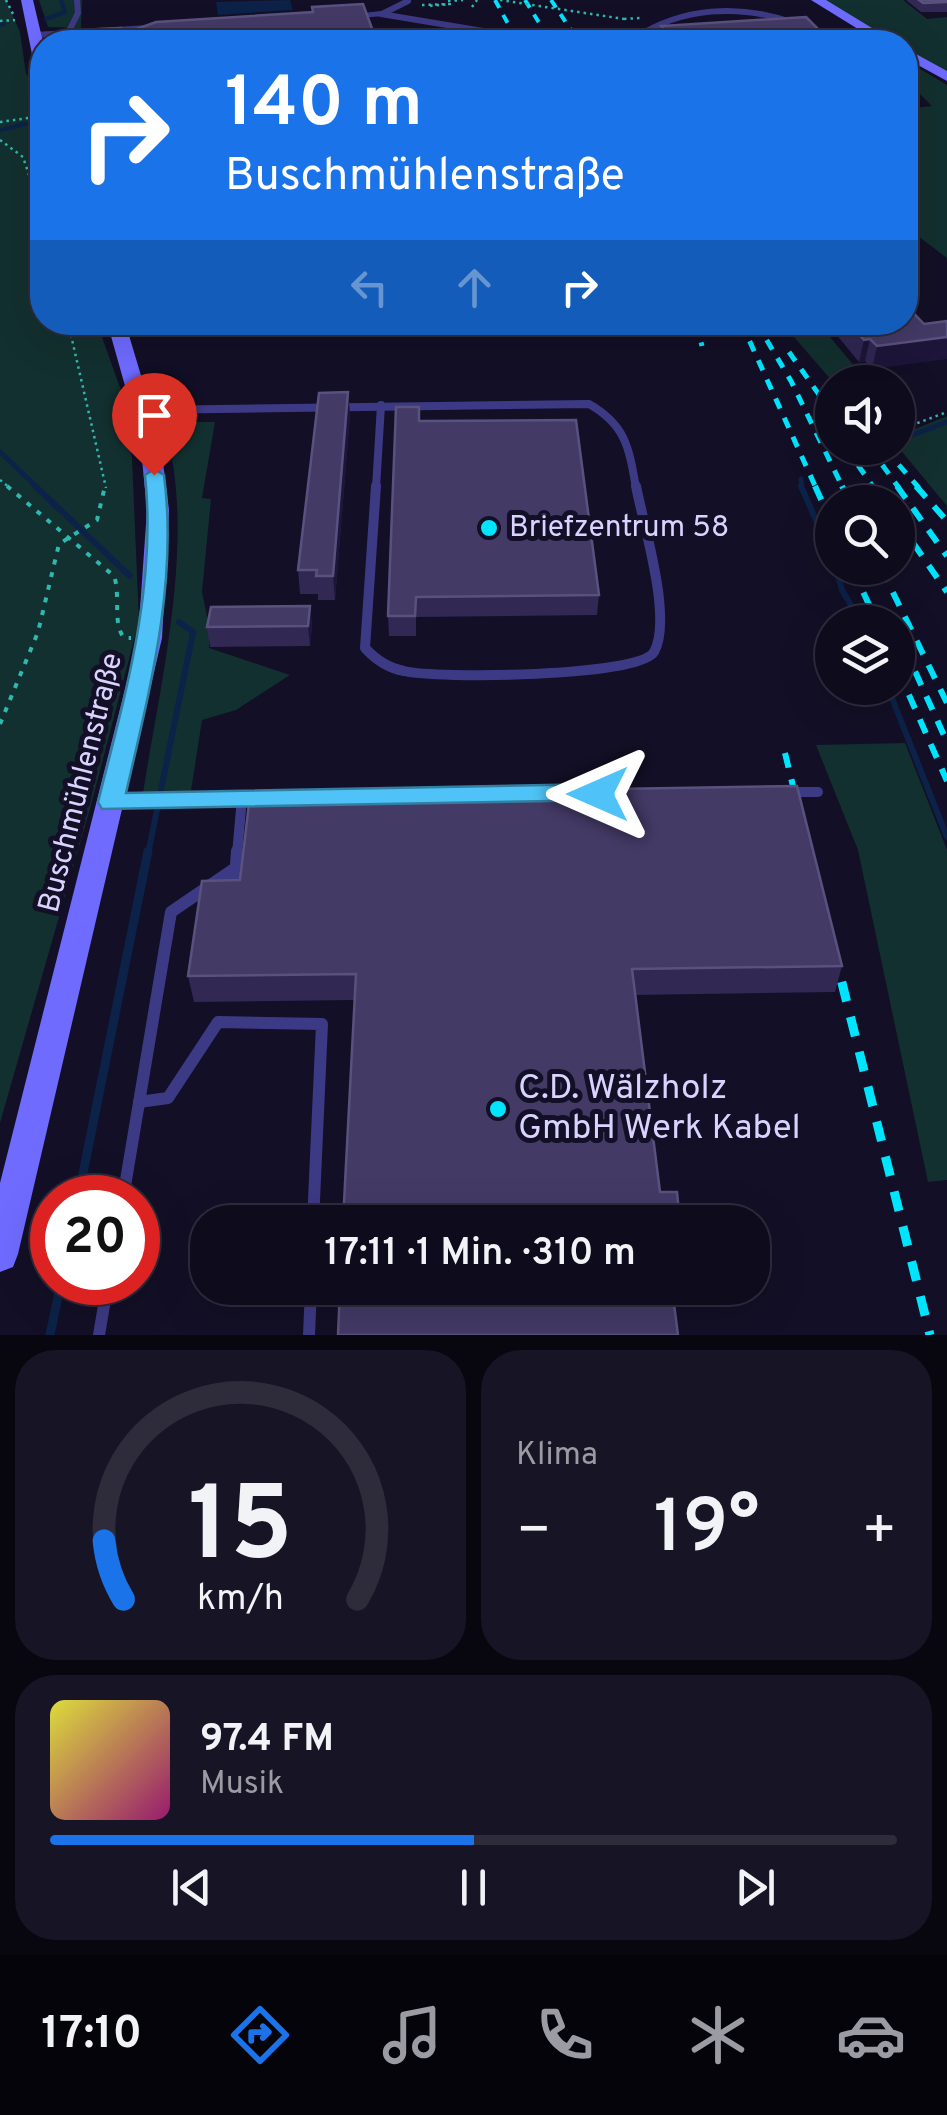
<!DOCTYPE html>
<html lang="de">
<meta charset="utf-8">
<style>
body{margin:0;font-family:Overpass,sans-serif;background:#171425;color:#f1f3f6;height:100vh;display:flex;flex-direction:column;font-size:38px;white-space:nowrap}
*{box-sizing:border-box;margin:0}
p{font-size:32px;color:#9b9ba3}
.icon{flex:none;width:55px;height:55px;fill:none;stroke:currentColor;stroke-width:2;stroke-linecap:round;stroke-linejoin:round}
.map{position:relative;height:1335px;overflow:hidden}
.drawer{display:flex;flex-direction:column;gap:15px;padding:15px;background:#08060f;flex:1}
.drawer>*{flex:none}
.guide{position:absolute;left:30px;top:30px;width:888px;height:305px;border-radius:40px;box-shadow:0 10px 40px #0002,0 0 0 2px #2e2b3b;background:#1a73e8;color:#fff;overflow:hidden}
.tools{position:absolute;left:815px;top:365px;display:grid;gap:20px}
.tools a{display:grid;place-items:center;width:100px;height:100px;border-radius:50%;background:#0e0b1c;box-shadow:0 10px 40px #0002,0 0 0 2px #2e2b3b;font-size:50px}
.speed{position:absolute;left:30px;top:1175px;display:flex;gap:20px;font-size:50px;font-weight:700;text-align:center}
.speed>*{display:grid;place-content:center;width:130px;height:130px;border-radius:50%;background:#0e0b1c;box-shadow:0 10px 40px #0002,0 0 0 2px #2e2b3b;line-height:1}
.speed .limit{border:15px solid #d22;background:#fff;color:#111}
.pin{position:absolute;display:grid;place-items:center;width:85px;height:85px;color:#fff;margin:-102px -42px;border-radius:50% 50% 50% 0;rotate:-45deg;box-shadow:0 0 10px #0007}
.pin .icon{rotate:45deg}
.me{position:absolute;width:110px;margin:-55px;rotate:270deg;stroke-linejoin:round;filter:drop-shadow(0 0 8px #0008)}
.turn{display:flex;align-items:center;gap:35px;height:210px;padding:0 30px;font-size:45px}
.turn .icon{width:130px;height:130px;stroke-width:2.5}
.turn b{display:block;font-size:70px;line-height:85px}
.lanes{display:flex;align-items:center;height:95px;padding:0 30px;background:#0003;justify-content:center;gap:50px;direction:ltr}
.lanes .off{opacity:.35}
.big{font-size:75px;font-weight:600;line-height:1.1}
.drawer .tile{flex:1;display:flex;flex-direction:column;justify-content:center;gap:15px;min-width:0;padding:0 35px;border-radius:40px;background:#171425}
.drawer .dial{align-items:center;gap:0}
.dial svg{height:260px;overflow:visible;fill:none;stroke:#2e2b3b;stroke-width:7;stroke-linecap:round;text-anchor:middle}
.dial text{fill:#f1f3f6;stroke:none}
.song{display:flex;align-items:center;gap:30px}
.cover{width:120px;height:120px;border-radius:15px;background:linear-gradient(135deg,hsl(60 70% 55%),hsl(320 70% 35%))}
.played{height:10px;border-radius:5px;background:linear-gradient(90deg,#1a73e8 50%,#2e2b3b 50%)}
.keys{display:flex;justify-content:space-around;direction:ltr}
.heat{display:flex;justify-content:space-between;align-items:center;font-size:55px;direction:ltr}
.drawer .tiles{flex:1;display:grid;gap:15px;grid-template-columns:1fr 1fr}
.tile:last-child{grid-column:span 2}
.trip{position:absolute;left:190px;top:1205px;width:580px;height:100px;border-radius:40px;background:#0e0b1c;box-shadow:0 10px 40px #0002,0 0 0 2px #2e2b3b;font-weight:600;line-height:100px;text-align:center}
.tabs{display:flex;height:160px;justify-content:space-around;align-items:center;background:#06040b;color:#9b9ba3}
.tabs .icon{width:70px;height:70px}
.tabs .current{color:#1a73e8}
.tabs b{font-size:45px;color:#f1f3f6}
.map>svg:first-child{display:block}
.green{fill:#12302f}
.water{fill:#0c2248}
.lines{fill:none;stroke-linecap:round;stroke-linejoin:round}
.stream-far3{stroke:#0c2248;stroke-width:4}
.stream-far2{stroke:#0c2248;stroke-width:5}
.stream-far1{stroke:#0c2248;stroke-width:6}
.stream{stroke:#0c2248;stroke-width:9}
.path-far1{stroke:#2fb8b0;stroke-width:2.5;stroke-dasharray:2.5 4;stroke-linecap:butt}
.path{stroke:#2fb8b0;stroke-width:4;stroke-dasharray:5 8;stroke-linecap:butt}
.lane-far3{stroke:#3d3a85;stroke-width:6}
.lane-far2{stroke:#3d3a85;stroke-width:8}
.lane-far1{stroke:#3d3a85;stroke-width:10}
.lane{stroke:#3d3a85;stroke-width:12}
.street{fill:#3d3a85;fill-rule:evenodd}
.secondary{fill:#6f6bff;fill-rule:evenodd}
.rail-far3{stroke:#00e5ff;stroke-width:4;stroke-dasharray:9 8;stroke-linecap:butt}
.rail-far2{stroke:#00e5ff;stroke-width:5;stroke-dasharray:11 10;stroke-linecap:butt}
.rail-far1{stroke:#00e5ff;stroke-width:6;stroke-dasharray:15 12;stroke-linecap:butt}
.rail{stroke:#00e5ff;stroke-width:9;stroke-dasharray:20 16;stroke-linecap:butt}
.path-bridge{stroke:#2fb8b0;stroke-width:2.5;stroke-dasharray:2.5 4;stroke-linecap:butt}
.wall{fill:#312854}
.shaded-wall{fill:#1d163a}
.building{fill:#433a66;stroke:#5a527e;stroke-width:2.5}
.route{fill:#4fc3f7;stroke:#337fa1;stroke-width:2.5}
.poi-dot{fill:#00e5ff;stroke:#130f26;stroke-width:4}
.labels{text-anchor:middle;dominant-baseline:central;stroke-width:10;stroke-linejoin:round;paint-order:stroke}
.poi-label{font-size:30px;fill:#d9d4ff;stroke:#130f26;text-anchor:start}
.street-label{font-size:30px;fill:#d9d4ff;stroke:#130f26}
.near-poi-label{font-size:35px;fill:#d9d4ff;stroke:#130f26;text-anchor:start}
</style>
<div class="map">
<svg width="947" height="1335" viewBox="0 0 947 1335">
<rect width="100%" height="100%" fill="#130f26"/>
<g class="green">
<path d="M 0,0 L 6,0 L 20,32 L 26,74 L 33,82 L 42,122 L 42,322 L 97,323 L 123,396 L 132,459 L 139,621 L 91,805 L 0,1123 Z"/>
<path d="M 39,0 L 82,0 L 81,28 L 48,27 Z"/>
<path d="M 817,0 L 903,0 L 927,19 L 947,17 L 947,77 L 905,52 L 905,42 L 888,42 Z"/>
<path d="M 905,60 L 947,85 L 947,258 L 914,233 L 905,234 L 905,109 L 932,106 L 905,79 Z"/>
<path d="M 782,323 L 818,323 L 856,368 L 865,367 L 876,382 L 833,382 Z"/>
<path d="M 947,416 L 947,506 L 898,447 L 898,430 L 903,434 Z"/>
<path d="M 168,422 L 215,422 L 202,498 L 211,499 L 202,592 L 209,626 L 209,648 L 290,675 L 236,710 L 202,720 L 191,791 L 143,793 C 160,684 197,536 165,429 Z"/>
<path d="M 905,743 L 947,850 L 947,1180 L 928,1182 L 858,850 L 816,745 Z"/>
</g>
<path class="water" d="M 290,0 L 293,10 L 218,15 L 216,2 Z"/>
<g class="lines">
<g class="stream-far3">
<path d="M 46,19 L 65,12 L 61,0"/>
<path d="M 0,25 L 4,24"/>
<path d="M 2,130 L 36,121"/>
</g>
<g class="stream-far2">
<path d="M 910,436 L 947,422"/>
<path d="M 0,452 L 38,488"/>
<path d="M 801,479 L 802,488"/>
</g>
<g class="stream-far1">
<path d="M 35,486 L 130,576"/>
<path d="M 801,486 L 832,557"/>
<path d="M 836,568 L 842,590 L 861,622"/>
<path d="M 888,688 L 947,837"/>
<path d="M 148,854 L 193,632 L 179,622"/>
</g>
<g class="stream">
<path d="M 78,1198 L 148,851"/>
<path d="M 50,1335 L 61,1282"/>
</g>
<g class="path-far1">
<path d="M 6,0 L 13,14"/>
<path d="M 448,1 L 463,0"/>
<path d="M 422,5 L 450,4 L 428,6"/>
<path d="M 472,7 L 477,0"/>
<path d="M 624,19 L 641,18"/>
<path d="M 0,21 L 15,20"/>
<path d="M 0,122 L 42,116"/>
<path d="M 0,140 L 23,157 L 42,214"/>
<path d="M 68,322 L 106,488"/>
<path d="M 899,430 L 947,412"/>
<path d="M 0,480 L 10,488"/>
</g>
<g class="path">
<path d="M 7,486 L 114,576 C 121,596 112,622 124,638 L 131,638"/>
<path d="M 0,724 L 38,632 L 59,544 L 97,520 L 105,486"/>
</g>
<g class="lane-far3">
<path d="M 381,14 L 489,32 L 501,42"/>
<path d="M 382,14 L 408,1"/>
<path d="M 68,33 L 78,13 L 77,0"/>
<path d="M 635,38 C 682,7 739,4 791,22"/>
</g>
<g class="lane-far2">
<path d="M 143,410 L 589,404 C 626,425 629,448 636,488"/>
<path d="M 376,488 L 381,405"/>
</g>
<g class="lane-far1">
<path d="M 376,486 L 365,648 C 376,660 388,668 404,671 C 436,679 639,677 654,652 C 673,619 643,523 636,486"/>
<path d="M 789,792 L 818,792"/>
<path d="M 114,802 L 262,797"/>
<path d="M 237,854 L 242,798"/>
</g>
<g class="lane">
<path d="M 234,891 L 237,851"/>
<path d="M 139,1102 L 168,1098 L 218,1022 L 322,1024 L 313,1222"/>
<path d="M 123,1198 L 171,912 L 234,869"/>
<path d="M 99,1335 L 108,1282"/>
<path d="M 309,1335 L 311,1288"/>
</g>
<g class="street">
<path d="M 381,11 L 385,16 L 343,19 L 338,16 Z"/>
<path d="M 164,24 L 168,29 L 35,38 L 30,35 L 35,32 Z"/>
</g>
<g class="secondary">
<path d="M 21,0 L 33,0 L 43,42 L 42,73 L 35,69 Z"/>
<path d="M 811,0 L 826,0 L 895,42 L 879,42 Z"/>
<path d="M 905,48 L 947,71 L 947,81 L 905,58 Z"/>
<path d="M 107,322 L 125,322 L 160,439 L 169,510 L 162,638 L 18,1254 L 13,1267 L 0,1272 L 0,1183 L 138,638 L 147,510 L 140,439 Z"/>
</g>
<g class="rail-far3">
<path d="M 495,0 L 518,42"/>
<path d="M 525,0 L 551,42"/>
<path d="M 551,0 L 579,42"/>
</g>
<g class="rail-far2">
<path d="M 696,322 L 702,346"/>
<path d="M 741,322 L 816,488"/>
<path d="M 756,322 L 791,381 L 843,488"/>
<path d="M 789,352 L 832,413"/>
<path d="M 846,448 L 874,488"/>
<path d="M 870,448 L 899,488"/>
<path d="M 885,449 L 919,488"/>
</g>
<g class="rail-far1">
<path d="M 815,486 L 832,523"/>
<path d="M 842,486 L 850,502"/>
<path d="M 872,486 L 884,502"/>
<path d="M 897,486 L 947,556"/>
<path d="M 916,486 L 947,521"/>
<path d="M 898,521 L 947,592"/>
<path d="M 852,568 L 877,622"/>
<path d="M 881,568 L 947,703"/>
<path d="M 904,647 L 947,742"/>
<path d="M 898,670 L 947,781"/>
<path d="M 785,753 L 799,811"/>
</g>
<path class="rail" d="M 833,947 L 930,1335"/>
<path class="path-bridge" d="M 500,0 L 624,19"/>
</g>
<g class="wall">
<path d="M 906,0 L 947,0 L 947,12 L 921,12 Z"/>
<path d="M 661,26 L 820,31 L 840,42 L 660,42 Z"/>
<path d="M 162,322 L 210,322 L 211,328 L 164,332 Z"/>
<path d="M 826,322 L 905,322 L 872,369 L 865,361 L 859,362 Z"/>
<path d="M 348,392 L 350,415 L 335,600 L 318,600 L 318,594 L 300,594 L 298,570 Z"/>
<path d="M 419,421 L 599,595 L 597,615 L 416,617 L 416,636 L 389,636 L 388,616 Z"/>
<path d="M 310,606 L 312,626 L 310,646 L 210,647 L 207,627 Z"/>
<path d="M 842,966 L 835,992 L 635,995 L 660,1192 L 680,1222 L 354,1000 L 194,1002 L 188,976 Z"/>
</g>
<g class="shaded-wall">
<path d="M 947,337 L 947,359 L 872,369 L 877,346 Z"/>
<path d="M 870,339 L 865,361 L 859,362 L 864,340 Z"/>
<path d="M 348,392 L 350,415 L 335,600 L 333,576 Z"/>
<path d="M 310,606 L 312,626 L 310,646 L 308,626 Z"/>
</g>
<g class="building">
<path d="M 919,0 L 947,0 L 947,2 L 923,3 Z"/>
<path d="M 363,4 L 377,42 L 97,42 L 98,29 L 121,28 L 120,35 L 156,22 L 313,12 L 312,7 Z"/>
<path d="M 806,17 L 820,31 L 828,31 L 840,42 L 663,42 L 661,40 L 672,39 L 661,26 Z"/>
<path d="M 905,304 L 924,324 L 947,321 L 947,337 L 877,346 L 870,339 L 864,340 L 849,322 L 905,322 Z"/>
<path d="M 348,392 L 333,576 L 316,576 L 317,570 L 298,570 L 319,393 Z"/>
<path d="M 396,407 L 419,407 L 419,421 L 576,420 L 599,595 L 416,597 L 415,616 L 388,616 Z"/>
<path d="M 310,606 L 308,626 L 207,627 L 211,607 Z"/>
<path d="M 797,786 L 842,966 L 632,969 L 660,1192 L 677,1192 L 680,1222 L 343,1222 L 356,974 L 188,976 L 202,881 L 240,880 L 250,795 Z"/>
<path d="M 340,1288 L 672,1288 L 678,1335 L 338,1335 Z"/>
</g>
<path class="route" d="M 154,469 L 164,475 C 178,583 150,688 126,793 L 598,784 L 607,787 L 610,794 L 607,800 L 102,809 L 98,802 C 125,695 157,587 145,475 Z"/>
<g class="poi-dot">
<circle cx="489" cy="528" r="10"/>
<circle cx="498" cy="1109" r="10"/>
</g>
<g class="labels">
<g class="poi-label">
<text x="509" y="528">Briefzentrum 58</text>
</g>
<g class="street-label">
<text transform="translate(82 783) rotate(-76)">Buschmühlenstraße</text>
</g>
<g class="near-poi-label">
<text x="518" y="1089">C.D. Wälzholz<tspan x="518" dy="40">GmbH Werk Kabel</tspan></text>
</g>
</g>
</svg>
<div class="tools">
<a><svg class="icon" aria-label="sound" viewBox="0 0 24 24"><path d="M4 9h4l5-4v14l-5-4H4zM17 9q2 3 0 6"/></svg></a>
<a><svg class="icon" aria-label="search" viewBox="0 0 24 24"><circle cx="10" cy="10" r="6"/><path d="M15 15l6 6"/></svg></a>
<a><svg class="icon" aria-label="layers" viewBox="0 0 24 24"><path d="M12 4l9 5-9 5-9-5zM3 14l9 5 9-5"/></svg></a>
</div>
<div class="speed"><div class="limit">20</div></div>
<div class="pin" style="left:154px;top:475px;background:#d93025"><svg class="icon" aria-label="arrive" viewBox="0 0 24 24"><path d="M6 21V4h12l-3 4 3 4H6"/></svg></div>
<svg class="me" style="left:598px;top:794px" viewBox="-20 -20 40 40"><path d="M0-17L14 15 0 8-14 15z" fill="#4fc3f7" stroke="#fff" stroke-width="4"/></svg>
<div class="trip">17:11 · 1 Min. · 310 m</div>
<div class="guide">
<div class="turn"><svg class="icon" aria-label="right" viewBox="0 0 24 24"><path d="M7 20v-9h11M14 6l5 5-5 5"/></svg><div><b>140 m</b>Buschmühlenstraße</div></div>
<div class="lanes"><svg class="icon off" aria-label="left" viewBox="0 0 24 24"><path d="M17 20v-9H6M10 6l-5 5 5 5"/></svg><svg class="icon off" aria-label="ahead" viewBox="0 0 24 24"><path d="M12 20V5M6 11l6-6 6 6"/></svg><svg class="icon" aria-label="right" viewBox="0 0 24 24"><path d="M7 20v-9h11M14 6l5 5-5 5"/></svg></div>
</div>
</div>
<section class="drawer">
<div class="tiles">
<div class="tile dial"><svg viewBox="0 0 100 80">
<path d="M14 69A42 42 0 1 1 86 69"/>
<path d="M14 69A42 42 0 0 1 8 51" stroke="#1a73e8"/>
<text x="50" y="56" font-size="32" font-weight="700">15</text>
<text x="50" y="72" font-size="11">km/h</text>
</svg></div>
<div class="tile"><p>Klima</p>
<div class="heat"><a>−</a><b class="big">19°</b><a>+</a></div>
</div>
<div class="tile">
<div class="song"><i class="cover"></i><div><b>97.4 FM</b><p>Musik</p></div></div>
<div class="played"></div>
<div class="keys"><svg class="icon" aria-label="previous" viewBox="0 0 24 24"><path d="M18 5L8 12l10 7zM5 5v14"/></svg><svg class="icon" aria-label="pause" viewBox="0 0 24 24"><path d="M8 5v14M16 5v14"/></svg><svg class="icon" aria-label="next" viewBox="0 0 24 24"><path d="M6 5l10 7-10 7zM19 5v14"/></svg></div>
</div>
</div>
</section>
<nav class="tabs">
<b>17:10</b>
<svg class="icon current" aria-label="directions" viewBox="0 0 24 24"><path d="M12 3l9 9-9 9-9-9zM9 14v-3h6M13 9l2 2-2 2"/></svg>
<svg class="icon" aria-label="music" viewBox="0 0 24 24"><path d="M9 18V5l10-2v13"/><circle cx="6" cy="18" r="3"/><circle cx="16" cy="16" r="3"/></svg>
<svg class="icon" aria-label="phone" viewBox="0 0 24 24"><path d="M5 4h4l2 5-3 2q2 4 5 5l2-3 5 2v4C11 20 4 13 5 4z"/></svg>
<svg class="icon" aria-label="climate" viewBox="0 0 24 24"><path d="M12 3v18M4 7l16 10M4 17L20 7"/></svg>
<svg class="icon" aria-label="car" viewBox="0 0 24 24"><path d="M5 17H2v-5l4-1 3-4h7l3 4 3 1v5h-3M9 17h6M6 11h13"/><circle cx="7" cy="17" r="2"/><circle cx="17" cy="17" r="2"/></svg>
</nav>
